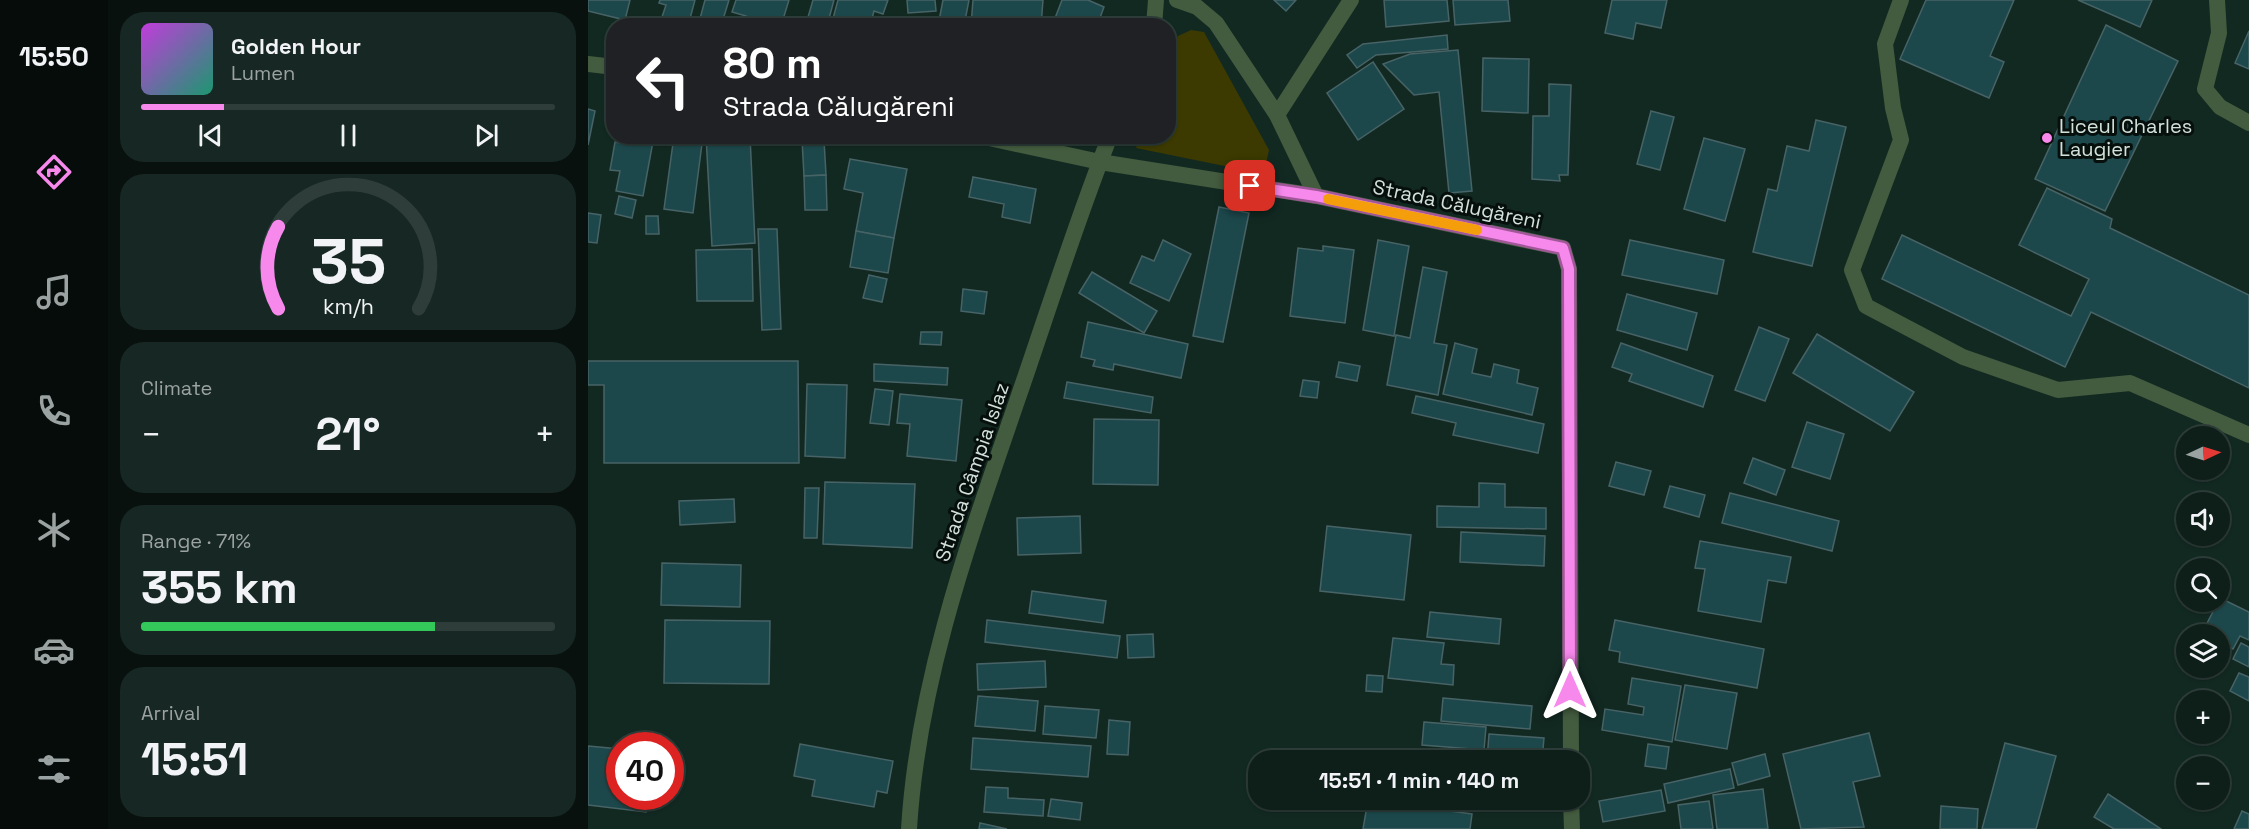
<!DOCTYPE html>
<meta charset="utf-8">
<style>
body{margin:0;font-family:"Space Grotesk",sans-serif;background:#172723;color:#f1f3f6;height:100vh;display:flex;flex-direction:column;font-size:22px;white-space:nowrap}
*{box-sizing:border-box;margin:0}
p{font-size:20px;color:#9ba2a2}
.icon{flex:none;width:33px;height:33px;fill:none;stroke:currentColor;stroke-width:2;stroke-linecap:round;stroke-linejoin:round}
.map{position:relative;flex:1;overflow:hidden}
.sheet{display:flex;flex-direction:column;gap:12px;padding:12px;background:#08110e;width:480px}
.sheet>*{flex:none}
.top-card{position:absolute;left:18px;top:18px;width:570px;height:126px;border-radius:24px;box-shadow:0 2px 4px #0004,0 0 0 2px #2e3d39;background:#202124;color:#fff;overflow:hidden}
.needle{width:39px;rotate:86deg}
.fabs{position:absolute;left:1588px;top:426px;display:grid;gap:12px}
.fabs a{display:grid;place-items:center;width:54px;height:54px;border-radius:50%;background:#0e1f1a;box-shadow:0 2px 4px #0004,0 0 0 2px #2e3d39;font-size:30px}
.speed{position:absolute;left:18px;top:732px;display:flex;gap:12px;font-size:30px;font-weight:700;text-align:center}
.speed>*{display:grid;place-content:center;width:78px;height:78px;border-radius:50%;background:#0e1f1a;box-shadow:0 2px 4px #0004,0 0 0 2px #2e3d39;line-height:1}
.speed .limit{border:9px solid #d22;background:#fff;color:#111}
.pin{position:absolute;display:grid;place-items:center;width:51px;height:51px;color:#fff;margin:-26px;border-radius:12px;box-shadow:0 3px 9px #0006}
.me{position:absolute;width:66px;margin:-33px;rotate:0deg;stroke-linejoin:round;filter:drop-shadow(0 0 4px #0008)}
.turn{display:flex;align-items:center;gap:21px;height:126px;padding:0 18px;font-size:27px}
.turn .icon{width:78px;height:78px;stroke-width:2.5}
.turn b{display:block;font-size:42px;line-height:51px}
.big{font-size:45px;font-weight:600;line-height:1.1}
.sheet .tile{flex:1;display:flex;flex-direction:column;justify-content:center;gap:9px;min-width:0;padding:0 21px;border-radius:24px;background:#172723}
.sheet .dial{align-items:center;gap:0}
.dial svg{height:156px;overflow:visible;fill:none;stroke:#2e3d39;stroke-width:7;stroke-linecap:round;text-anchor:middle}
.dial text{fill:#f1f3f6;stroke:none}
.song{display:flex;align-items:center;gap:18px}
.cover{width:72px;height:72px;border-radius:9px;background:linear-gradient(135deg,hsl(290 70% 55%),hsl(160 70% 35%))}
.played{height:6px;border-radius:3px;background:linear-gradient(90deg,#f788ec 20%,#2e3d39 20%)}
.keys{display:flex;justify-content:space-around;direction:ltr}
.heat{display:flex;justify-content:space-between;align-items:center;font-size:33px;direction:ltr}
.charge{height:9px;border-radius:4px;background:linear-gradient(90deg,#34c759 71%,#2e3d39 0)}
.trip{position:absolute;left:660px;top:750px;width:342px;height:60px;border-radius:24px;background:#0e1f1a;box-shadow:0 2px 4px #0004,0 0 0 2px #2e3d39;font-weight:600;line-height:60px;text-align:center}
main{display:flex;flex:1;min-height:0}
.tabs{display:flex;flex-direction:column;width:108px;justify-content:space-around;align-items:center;background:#060c0a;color:#9ba2a2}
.tabs .icon{width:42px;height:42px}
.tabs .current{color:#f788ec}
.tabs b{font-size:27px;color:#f1f3f6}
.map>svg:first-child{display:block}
.green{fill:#3c3a00}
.building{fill:#1c484c;stroke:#486366;stroke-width:1.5}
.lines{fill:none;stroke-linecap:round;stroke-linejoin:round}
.service{stroke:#435b3e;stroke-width:16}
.minor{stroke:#435b3e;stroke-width:16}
.tertiary{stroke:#435b3e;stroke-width:16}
.route-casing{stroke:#a15899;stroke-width:15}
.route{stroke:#f788ec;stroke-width:10}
.slow{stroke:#f59e0b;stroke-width:10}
.poi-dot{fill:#f788ec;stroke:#060f0c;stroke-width:2}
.labels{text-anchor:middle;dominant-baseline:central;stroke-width:6;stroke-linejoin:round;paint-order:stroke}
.poi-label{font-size:20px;fill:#d3e1db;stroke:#060f0c;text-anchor:start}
.street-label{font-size:20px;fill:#d3e1db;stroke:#060f0c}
</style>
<main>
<nav class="tabs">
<b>15:50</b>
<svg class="icon current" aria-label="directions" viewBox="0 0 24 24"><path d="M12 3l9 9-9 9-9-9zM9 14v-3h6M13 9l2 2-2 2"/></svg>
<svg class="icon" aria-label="music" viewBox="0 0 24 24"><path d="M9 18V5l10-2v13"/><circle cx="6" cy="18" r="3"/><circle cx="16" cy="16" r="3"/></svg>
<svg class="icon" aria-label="phone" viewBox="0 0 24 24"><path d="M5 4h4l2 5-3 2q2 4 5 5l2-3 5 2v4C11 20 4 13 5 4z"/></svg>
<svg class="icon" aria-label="climate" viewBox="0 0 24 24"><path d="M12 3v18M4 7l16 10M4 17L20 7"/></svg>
<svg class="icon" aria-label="car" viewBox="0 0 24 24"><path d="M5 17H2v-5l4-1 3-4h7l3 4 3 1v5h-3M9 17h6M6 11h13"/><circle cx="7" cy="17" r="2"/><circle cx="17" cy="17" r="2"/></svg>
<svg class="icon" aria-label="filters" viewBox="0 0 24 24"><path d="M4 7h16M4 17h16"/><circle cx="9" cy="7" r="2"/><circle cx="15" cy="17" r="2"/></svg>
</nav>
<section class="sheet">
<div class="tile">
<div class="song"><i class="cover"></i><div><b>Golden Hour</b><p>Lumen</p></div></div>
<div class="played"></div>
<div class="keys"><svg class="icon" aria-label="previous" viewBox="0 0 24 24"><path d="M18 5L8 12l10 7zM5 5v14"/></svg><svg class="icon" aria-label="pause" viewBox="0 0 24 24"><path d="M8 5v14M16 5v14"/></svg><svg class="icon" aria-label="next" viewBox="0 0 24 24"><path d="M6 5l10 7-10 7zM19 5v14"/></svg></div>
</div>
<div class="tile dial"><svg viewBox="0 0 100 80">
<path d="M14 69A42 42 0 1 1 86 69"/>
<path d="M14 69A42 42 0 0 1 14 27" stroke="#f788ec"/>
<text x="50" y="56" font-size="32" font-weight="700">35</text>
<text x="50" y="72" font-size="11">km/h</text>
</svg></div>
<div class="tile"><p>Climate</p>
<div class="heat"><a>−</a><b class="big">21°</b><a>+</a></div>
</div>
<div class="tile"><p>Range · 71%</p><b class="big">355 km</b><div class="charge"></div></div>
<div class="tile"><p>Arrival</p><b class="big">15:51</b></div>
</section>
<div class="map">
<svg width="1661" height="829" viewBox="0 0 1661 829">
<rect width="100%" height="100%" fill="#122922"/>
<path class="green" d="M 603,30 L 616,32 L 681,150 L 678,164 L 666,172 L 548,148 L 552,137 L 580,136 L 581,61 L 590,36 Z"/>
<g class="building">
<path d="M 0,0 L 42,0 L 37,20 L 0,11 Z"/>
<path d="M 72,0 L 107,0 L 100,26 L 71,26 L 78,5 L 71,3 Z"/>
<path d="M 117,0 L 141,0 L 133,26 L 110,26 Z"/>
<path d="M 148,0 L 201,0 L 193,26 L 173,26 L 156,20 L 158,16 L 144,12 Z"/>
<path d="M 225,0 L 246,0 L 239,26 L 208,26 L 209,22 L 218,24 Z"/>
<path d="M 250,0 L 300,0 L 295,14 L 286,11 L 282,26 L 243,26 Z"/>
<path d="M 319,0 L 347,0 L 348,11 L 320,13 Z"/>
<path d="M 355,0 L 381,0 L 376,26 L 350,26 Z"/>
<path d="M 385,0 L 455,0 L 453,26 L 383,26 Z"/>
<path d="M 474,0 L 500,0 L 516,7 L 509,26 L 464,26 Z"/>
<path d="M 686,0 L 708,0 L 698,11 Z"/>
<path d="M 796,0 L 859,0 L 861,21 L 798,27 Z"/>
<path d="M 865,0 L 920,0 L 922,21 L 867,25 Z"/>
<path d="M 1024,0 L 1079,0 L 1073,28 L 1048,23 L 1045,39 L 1017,33 Z"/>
<path d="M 1338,0 L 1426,0 L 1402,56 L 1416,62 L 1401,98 L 1312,59 Z"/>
<path d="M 1490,0 L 1564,0 L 1552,27 Z"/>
<path d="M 300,19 L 315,19 L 314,26 L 300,26 Z"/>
<path d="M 1518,25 L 1590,61 L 1517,211 L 1447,179 Z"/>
<path d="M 1661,31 L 1661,69 L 1647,63 Z"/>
<path d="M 859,35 L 860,49 L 788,55 L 769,68 L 759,55 L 775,44 Z"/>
<path d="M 870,50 L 884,191 L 861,193 L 851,92 L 826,95 L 795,64 L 822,54 Z"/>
<path d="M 895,58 L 941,59 L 940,113 L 894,111 Z"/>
<path d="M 785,62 L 816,109 L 770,140 L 739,93 Z"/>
<path d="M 961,84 L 983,85 L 980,175 L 971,175 L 972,181 L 944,179 L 945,116 L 961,116 Z"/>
<path d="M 0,109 L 7,111 L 0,145 Z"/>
<path d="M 1063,111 L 1086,117 L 1072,170 L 1049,164 Z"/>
<path d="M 1228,120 L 1258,127 L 1224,266 L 1165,252 L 1180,189 L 1189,191 L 1199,146 L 1221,151 Z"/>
<path d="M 38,136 L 66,136 L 55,196 L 28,191 L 32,171 L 22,170 L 27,142 L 37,144 Z"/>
<path d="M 86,136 L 115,136 L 105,213 L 76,209 Z"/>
<path d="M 118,136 L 162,136 L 167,243 L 124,246 Z"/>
<path d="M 1116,138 L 1157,149 L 1137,221 L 1096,209 Z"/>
<path d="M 214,140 L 236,140 L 238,175 L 216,176 Z"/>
<path d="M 262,159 L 319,169 L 306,238 L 268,231 L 275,193 L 256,189 Z"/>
<path d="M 238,175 L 239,210 L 217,210 L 216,176 Z"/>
<path d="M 385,177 L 448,189 L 442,223 L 414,217 L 416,204 L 381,197 Z"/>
<path d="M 1459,188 L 1524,219 L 1522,228 L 1661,295 L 1661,388 L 1503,312 L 1477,367 L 1294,279 L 1314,235 L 1483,316 L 1501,279 L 1431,245 Z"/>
<path d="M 31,196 L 48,200 L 44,218 L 27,214 Z"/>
<path d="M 631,207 L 661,213 L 635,342 L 605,336 Z"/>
<path d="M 0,213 L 13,215 L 9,243 L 0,242 Z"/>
<path d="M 58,216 L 70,216 L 71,234 L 58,234 Z"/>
<path d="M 170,229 L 189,229 L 193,329 L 174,330 Z"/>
<path d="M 268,231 L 306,238 L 300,273 L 262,267 Z"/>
<path d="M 575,240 L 603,254 L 581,301 L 542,283 L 554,256 L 566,261 Z"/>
<path d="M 790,240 L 821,246 L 806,336 L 775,330 Z"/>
<path d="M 1042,240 L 1136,260 L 1129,294 L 1034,275 Z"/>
<path d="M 735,246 L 766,250 L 757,323 L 702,316 L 710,248 L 735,251 Z"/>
<path d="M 164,249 L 165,301 L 109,301 L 108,250 Z"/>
<path d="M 835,267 L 859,272 L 846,343 L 859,345 L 850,395 L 799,385 L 808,335 L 822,338 Z"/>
<path d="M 504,272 L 569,311 L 556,333 L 491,293 Z"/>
<path d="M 281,275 L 299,279 L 294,302 L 275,298 Z"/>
<path d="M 375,289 L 399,292 L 396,314 L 373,311 Z"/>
<path d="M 1039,294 L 1109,313 L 1099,350 L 1029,330 Z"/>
<path d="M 500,322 L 600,344 L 593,378 L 526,364 L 525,370 L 505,366 L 507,360 L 493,357 Z"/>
<path d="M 1171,327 L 1201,339 L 1177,401 L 1147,390 Z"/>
<path d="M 333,332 L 354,332 L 353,345 L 332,344 Z"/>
<path d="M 1229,334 L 1326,392 L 1302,431 L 1205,373 Z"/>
<path d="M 867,343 L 889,349 L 884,373 L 903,377 L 906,364 L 931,370 L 929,383 L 950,388 L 944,415 L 855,394 Z"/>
<path d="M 1033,343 L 1125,376 L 1115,407 L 1041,381 L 1044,374 L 1024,367 Z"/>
<path d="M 0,361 L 210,361 L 211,463 L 16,463 L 16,385 L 0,385 Z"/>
<path d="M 751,362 L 772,366 L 769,381 L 748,377 Z"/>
<path d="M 286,364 L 360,368 L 359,385 L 286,381 Z"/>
<path d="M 715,380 L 731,382 L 729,398 L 712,396 Z"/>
<path d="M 479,382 L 565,397 L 563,413 L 476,398 Z"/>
<path d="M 219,384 L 259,385 L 257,458 L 217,456 Z"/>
<path d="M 287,389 L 305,391 L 301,425 L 282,423 Z"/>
<path d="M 312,394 L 374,400 L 368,461 L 319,456 L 322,424 L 309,423 Z"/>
<path d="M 828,396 L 956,424 L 950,453 L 865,435 L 868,423 L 824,413 Z"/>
<path d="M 506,419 L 571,420 L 570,485 L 505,484 Z"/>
<path d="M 1219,422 L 1256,434 L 1242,479 L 1204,467 Z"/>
<path d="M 1165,458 L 1197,470 L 1188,495 L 1156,483 Z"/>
<path d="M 1028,462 L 1063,471 L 1056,495 L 1021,486 Z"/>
<path d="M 237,482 L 327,484 L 324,548 L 235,544 Z"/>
<path d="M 891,483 L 917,484 L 917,507 L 958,508 L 958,529 L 849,527 L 849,506 L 891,507 Z"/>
<path d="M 1082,486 L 1117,495 L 1111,517 L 1076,507 Z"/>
<path d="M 217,488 L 231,488 L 229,538 L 216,538 Z"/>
<path d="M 1142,493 L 1251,521 L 1244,551 L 1134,523 Z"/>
<path d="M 146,499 L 147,522 L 92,525 L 91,501 Z"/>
<path d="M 492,516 L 493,553 L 430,555 L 429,518 Z"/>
<path d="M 739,526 L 823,535 L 816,600 L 732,591 Z"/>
<path d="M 873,532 L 957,536 L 956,566 L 872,562 Z"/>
<path d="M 1112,541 L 1203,557 L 1198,583 L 1180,580 L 1173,622 L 1110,611 L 1117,569 L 1107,568 Z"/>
<path d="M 74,563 L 153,565 L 152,607 L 73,605 Z"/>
<path d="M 444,591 L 518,601 L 515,623 L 441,613 Z"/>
<path d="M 1632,598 L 1661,612 L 1661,640 L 1652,636 L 1645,649 L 1632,642 L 1632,634 L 1614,633 Z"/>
<path d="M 842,612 L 913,619 L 911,644 L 839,637 Z"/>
<path d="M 77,620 L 182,621 L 181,684 L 76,683 Z"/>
<path d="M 399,620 L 532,636 L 529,658 L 397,642 Z"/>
<path d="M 1027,620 L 1176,649 L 1169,688 L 1031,662 L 1032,652 L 1021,650 Z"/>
<path d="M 565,634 L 566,657 L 540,658 L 539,635 Z"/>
<path d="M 805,638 L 856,643 L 853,664 L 866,665 L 865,685 L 800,678 Z"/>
<path d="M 1653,643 L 1661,647 L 1661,667 L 1645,659 Z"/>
<path d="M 457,661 L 458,687 L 390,690 L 389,664 Z"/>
<path d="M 1651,673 L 1661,677 L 1661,701 L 1642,691 Z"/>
<path d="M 779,675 L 795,676 L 794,692 L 778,691 Z"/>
<path d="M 1044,678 L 1093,686 L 1084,742 L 1014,730 L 1017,709 L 1055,715 L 1056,707 L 1040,704 Z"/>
<path d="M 1097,685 L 1149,693 L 1139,749 L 1087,740 Z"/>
<path d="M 390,696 L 450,701 L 447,731 L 387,726 Z"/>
<path d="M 855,698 L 944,706 L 942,729 L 853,721 Z"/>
<path d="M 457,706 L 511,710 L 508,738 L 455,734 Z"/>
<path d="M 521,720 L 542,722 L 540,755 L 519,754 Z"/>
<path d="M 836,722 L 898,727 L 896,750 L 834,745 Z"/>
<path d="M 1281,733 L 1292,776 L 1265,782 L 1276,827 L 1213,829 L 1195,754 Z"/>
<path d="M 901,734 L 956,738 L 954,760 L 899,760 Z"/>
<path d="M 385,738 L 503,746 L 500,777 L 383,769 Z"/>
<path d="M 1417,743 L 1468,756 L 1448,829 L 1394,829 Z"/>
<path d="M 212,744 L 305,761 L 299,793 L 289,791 L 286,807 L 224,796 L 227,780 L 206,776 Z"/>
<path d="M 1060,744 L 1081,747 L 1078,769 L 1057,766 Z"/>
<path d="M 0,746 L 32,749 L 32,796 L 60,796 L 58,812 L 0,805 Z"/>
<path d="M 1177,754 L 1182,776 L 1150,785 L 1144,763 Z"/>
<path d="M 1142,769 L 1146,788 L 1080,803 L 1076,784 Z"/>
<path d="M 398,787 L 420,788 L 420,798 L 456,800 L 455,816 L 396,812 Z"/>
<path d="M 1175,789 L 1180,829 L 1129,829 L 1125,795 Z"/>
<path d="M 1073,790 L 1077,811 L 1015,822 L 1011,801 Z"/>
<path d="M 1520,794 L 1573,829 L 1526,829 L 1506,817 Z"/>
<path d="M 463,799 L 494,803 L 492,820 L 460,816 Z"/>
<path d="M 780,800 L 884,814 L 882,829 L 775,829 Z"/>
<path d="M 1121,801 L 1125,829 L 1093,829 L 1090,805 Z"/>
<path d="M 1353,806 L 1390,809 L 1389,829 L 1352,829 Z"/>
<path d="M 1654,811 L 1661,814 L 1661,829 L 1646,829 Z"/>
<path d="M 392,823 L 419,829 L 391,829 Z"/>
</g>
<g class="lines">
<g class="service">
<path d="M 1313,0 L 1297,44 L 1305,108 L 1313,140 L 1264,270 L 1278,306 L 1375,357 L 1470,390 L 1542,383 L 1661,435"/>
<path d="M 1629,0 L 1631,33 L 1617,89 L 1632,107 L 1661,123"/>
</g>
<g class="minor">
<path d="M 0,64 L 26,67"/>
<path d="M 689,115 L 763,0"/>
<path d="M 392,136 L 512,162"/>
</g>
<g class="tertiary">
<path d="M 589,0 L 609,7 L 628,23 L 689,115 L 728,196"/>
<path d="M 566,26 L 568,0"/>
<path d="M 512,162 L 728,196 L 975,248 L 981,269 L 983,760"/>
<path d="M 983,800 L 984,829"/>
<path d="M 321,829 C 330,680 382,538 430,398 C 460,311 488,222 522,136"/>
</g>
</g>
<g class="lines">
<defs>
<path id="route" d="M 662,186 L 728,196 L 975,248 L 981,269 L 982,690"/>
</defs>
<use href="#route" class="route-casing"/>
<use href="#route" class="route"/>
<path class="slow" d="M 740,199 L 889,230"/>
</g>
<circle class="poi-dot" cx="1459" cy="138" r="6"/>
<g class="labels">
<g class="poi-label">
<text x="1471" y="126">Liceul Charles<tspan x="1471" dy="23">Laugier</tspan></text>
</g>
<g class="street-label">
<text transform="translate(869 204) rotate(12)">Strada Călugăreni</text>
<text transform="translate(384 472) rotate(-71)">Strada Câmpia Islaz</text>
</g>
</g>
</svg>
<div class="fabs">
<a><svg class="needle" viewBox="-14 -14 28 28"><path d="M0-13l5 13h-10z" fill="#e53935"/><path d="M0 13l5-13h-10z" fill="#9ba2a2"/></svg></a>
<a><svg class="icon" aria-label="sound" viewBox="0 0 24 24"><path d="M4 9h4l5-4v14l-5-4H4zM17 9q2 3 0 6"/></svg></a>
<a><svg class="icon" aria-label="search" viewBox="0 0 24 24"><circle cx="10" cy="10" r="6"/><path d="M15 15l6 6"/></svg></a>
<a><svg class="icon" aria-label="layers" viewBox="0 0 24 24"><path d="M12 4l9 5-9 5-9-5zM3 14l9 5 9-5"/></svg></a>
<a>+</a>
<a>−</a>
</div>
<div class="speed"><div class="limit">40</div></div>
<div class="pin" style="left:662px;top:186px;background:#d93025"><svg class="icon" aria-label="arrive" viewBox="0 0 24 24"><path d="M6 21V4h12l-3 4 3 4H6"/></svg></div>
<svg class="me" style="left:982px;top:690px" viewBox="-20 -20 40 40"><path d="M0-17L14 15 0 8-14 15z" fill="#f788ec" stroke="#fff" stroke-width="4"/></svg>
<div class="trip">15:51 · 1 min · 140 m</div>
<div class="top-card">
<div class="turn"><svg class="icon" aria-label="left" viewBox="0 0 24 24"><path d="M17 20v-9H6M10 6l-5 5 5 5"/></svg><div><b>80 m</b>Strada Călugăreni</div></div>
</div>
</div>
</main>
